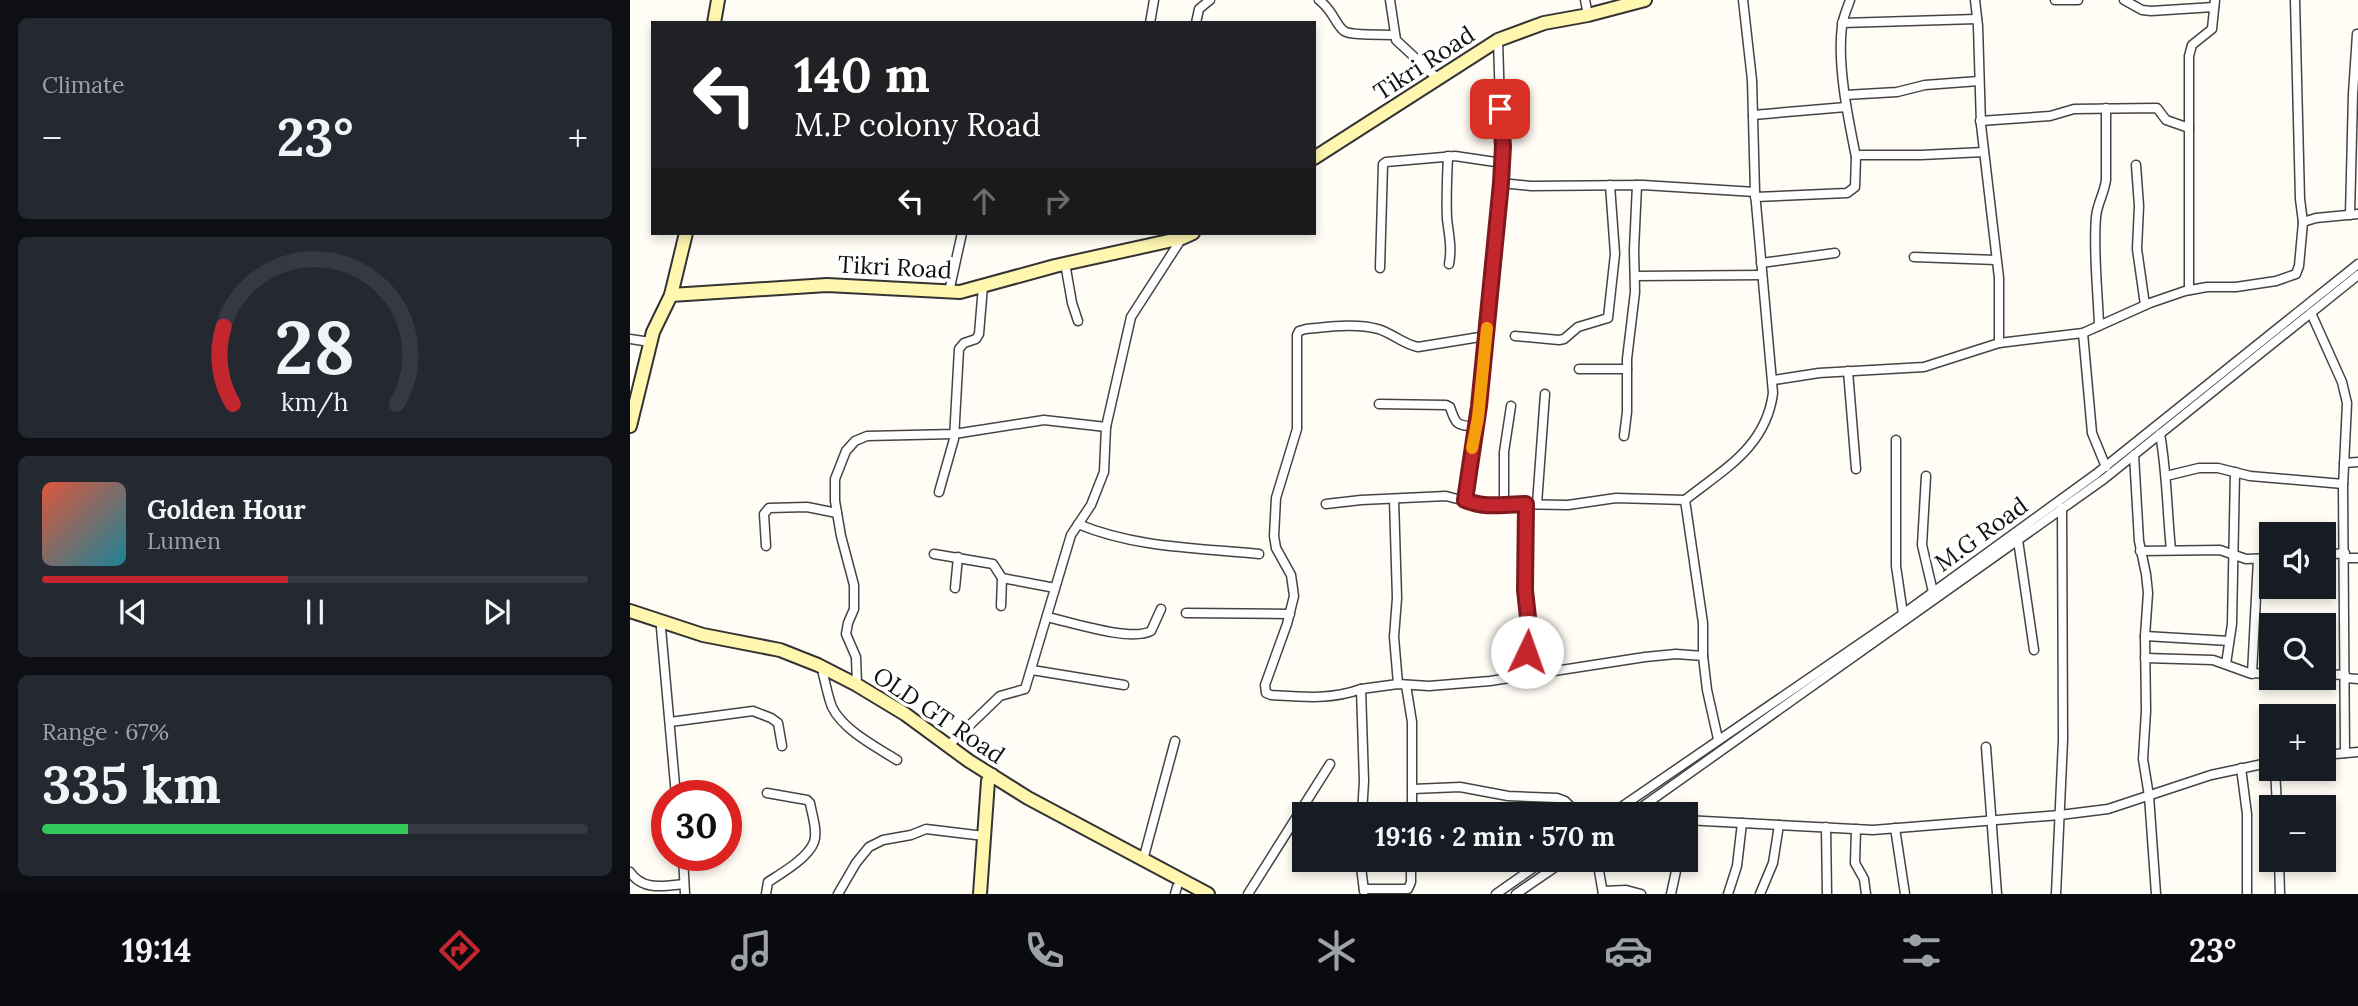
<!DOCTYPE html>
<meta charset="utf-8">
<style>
body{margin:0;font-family:Lora,serif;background:#242831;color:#f1f3f6;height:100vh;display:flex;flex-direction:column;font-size:26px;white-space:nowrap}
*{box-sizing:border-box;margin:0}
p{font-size:23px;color:#9ea1a6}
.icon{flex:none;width:38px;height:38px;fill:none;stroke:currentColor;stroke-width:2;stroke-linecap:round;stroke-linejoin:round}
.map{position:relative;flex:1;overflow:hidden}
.drawer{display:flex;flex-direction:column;gap:18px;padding:18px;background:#0d0f14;width:630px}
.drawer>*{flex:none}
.banner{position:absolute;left:21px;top:21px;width:665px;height:214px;border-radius:0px;box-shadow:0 4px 10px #0003;background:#202124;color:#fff;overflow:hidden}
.tools{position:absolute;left:1629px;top:522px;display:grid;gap:14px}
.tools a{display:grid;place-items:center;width:77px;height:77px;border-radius:0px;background:#171b24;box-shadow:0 4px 10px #0003;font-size:35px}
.speed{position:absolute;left:21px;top:780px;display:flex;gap:14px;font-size:35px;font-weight:700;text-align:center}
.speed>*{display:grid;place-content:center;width:91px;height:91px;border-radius:50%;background:#171b24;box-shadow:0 4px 10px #0003;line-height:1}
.speed .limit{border:10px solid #d22;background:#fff;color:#111}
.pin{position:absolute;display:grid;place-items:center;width:60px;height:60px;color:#fff;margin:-30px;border-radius:14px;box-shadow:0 4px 10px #0006}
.me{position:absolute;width:77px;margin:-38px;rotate:3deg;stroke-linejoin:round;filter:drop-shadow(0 0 5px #0008)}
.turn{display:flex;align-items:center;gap:24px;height:147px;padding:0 28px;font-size:32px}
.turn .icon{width:91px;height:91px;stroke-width:2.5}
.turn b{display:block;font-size:49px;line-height:60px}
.lanes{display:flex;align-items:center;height:66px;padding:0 28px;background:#0003;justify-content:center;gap:35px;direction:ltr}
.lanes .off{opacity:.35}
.big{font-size:52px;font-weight:700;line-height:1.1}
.drawer .tile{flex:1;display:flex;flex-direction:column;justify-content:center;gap:10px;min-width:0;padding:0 24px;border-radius:10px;background:#242831}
.drawer .dial{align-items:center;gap:0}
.dial svg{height:182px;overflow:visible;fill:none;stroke:#363941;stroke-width:7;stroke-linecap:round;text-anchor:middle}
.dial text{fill:#f1f3f6;stroke:none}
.song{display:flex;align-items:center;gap:21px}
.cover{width:84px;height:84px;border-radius:10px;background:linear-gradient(135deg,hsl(10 70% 55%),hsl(190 70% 35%))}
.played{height:7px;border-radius:4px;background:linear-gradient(90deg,#c4262e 45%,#363941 45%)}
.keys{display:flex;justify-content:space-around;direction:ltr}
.heat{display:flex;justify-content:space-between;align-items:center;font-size:38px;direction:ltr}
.charge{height:10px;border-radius:5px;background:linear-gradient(90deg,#34c759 67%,#363941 0)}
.trip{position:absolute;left:662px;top:802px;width:406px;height:70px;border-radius:0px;background:#171b24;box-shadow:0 4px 10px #0003;font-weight:700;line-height:70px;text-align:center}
.menu{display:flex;height:112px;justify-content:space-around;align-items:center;background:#090b0e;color:#9ea1a6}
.menu .icon{width:49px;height:49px}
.menu .on{color:#c4262e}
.menu b{font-size:32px;color:#f1f3f6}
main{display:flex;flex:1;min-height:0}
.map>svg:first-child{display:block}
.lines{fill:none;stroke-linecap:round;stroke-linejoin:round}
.street-casing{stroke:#444;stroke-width:11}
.secondary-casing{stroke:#333;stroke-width:16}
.street{stroke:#fff;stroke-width:8}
.secondary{stroke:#fff6b0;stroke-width:12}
.route-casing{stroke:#7f191e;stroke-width:18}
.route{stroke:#c4262e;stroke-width:12}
.slow{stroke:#f59e0b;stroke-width:12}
.labels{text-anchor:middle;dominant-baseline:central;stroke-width:7;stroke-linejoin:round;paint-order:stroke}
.street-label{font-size:24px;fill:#111;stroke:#fff}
</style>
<main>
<section class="drawer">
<div class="tile"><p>Climate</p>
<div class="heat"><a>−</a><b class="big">23°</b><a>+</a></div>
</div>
<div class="tile dial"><svg viewBox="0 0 100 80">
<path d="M14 69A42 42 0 1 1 86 69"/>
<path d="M14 69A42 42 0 0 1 10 35" stroke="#c4262e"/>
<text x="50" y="56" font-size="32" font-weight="700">28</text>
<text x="50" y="72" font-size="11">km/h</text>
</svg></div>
<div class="tile">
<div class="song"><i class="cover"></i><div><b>Golden Hour</b><p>Lumen</p></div></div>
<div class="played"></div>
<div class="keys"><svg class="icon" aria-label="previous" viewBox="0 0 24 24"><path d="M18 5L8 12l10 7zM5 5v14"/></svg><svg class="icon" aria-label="pause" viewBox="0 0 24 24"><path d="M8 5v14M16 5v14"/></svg><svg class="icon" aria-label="next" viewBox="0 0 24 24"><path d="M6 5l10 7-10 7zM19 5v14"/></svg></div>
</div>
<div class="tile"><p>Range · 67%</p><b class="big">335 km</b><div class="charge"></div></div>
</section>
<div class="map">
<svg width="1728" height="894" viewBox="0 0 1728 894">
<rect width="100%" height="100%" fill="#fffdf5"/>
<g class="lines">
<defs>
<g id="street">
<path d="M 689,0 C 703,10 705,24 714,31 C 721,36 754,34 765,35"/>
<path d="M 760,0 L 766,40 L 808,79"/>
<path d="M 955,0 L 958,15"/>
<path d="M 1220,0 C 1217,9 1213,17 1212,26 C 1207,65 1218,118 1226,157"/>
<path d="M 1345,0 L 1348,26 L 1351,125 L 1369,278 L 1369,343"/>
<path d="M 1425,0 L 1448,0"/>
<path d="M 1494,0 L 1512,10 L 1521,11 L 1584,7"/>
<path d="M 1665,0 L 1670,199 L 1673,222"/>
<path d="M 520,23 L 524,0"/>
<path d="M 566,23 L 569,9 L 580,0"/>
<path d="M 1212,23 L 1347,19"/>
<path d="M 1215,95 L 1267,92 L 1295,85 L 1349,81"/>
<path d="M 1123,115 L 1216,107"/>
<path d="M 1350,121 L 1420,116 L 1444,109 L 1527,108 L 1536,120 L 1559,128"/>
<path d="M 818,156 C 817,177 816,198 817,219 C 819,235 822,248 819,264"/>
<path d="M 1506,165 L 1509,206 L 1507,249 L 1515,305"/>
<path d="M 871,183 L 901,186 L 1013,185 L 1125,192"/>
<path d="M 1125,197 L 1217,193 L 1225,187 L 1226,157 L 1230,155 L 1291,155 L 1354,152"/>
<path d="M 1720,215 L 1723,94 L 1727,34"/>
<path d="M 1284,257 L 1366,260"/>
<path d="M 435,263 L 442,303 L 448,321"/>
<path d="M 1131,263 L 1205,253"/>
<path d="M 750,268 L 753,164 L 756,162 L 825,156 L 872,163"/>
<path d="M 1005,276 L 1132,275"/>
<path d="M 1559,290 L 1559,56 L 1562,45 L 1582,29 L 1585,0"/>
<path d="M 319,292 L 332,233"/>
<path d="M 1681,313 L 1712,382 L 1717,403 L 1713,487 L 1715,753"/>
<path d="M 1469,326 C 1468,291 1463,253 1466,217 C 1467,204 1474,194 1476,180 L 1476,108"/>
<path d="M 1453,333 L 1462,433 L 1476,467"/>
<path d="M 885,336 L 929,340 L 934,339 L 948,327 L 978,318 L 985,254 L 980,185"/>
<path d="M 0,339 L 20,342"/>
<path d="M 949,369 L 997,369"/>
<path d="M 1218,371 L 1226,469"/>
<path d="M 1144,380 L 1189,373 L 1294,367 L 1369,343 L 1453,333 L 1520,303 L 1555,291 L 1577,287 L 1606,287 L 1646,281 L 1666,274 L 1669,266 L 1673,222 L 1686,218 L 1728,214"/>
<path d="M 749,404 L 816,405 L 820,407 C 826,426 827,425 847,427"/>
<path d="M 1530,434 C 1537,472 1537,511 1541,550"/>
<path d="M 994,436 L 997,412 L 997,359 L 1005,292 L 1004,250 L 1007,185"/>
<path d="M 1266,440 L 1266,566 L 1273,614"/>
<path d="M 1504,455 L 1509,541 L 1516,574 L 1518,593 L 1515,636 L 1516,711 L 1513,759 L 1519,796 L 1526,894"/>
<path d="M 1714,463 L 1728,462"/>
<path d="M 1296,476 L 1292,545 L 1303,592"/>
<path d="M 1536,476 L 1569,468 L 1588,468 L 1620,476 L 1713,484"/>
<path d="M 309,492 L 324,439 L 329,349 L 334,343 L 346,339 L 349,334 L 353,286"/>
<path d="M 764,499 L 767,598 L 764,637 L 768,684"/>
<path d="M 835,500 L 849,406 L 872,170 L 868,40"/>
<path d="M 1055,500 C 1094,469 1136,447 1143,393 L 1125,192 L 1122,80 L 1113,0"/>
<path d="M 696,504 L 731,500 L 816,496 L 858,507 L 883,504 L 938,505 L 986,498 L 1055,500 L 1073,623 L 1073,656"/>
<path d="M 896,504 C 894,523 897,541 897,559 C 896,598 898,636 899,675"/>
<path d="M 907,504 L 915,394"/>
<path d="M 874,505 L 874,452 L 881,406"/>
<path d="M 448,524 C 505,548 569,548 629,554"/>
<path d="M 1388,540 L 1404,650"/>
<path d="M 136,546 L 134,514 L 139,508 L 177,507 L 207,513"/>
<path d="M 1510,551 L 1590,550 L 1616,559 L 1642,558"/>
<path d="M 304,554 L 363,564 L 372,578 L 371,606"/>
<path d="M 1694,555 L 1715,553"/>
<path d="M 1715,558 L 1728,558"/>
<path d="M 372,578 L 425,588"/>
<path d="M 325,588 L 328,557"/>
<path d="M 556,613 L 660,614"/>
<path d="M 417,617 C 441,622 500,642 521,631 L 531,609"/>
<path d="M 31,628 L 46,796"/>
<path d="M 1515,636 L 1599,641"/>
<path d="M 1515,658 L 1583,660 L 1619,673 L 1642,674"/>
<path d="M 1596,664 L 1602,624 L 1605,472"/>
<path d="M 402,670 L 494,685"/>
<path d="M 193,674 C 196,685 198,697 202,707 C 213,730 246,747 267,760"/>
<path d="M 1622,674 L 1628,559"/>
<path d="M 1694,674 L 1715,675"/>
<path d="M 1715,678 L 1728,679"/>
<path d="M 227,685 L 226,657 L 216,634 L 218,623 L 224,609 L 224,585 L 211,536 L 205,501 L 205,479 L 216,451 L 225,441 L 237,436 L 324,434 L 414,420 L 476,427"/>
<path d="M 776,685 L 782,722 L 782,814"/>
<path d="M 731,689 L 768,684 L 799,686 L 860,681 L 1015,657 L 1046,654 L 1073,656 L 1077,690 L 1088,739"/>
<path d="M 40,722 L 123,711 L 141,718 L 148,723 L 152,746"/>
<path d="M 318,746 L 370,696 L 395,689 L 441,535 L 461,505 L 474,472 L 476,427 L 501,317 L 552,238"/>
<path d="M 1356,747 L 1367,894"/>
<path d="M 1694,755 L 1728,752"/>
<path d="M 1611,768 L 1617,814 L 1617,894"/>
<path d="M 1645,768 L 1647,807"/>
<path d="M 783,789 L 830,787 L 878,796 L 927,798 L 935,801 L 948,814"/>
<path d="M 732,814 L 734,781 L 731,689 C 701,700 673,697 641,695 L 636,693 L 635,685 L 657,624 L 664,596 L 661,575 L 646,548 L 644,536 L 646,498 L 667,429 L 667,335 L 669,331 L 676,329 C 699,327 725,323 748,329 C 762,333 773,344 788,347 L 856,336"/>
<path d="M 981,814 L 1273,614 L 1466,474 L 1728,264"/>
<path d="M 1002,814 L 1474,479 L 1728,275"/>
<path d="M 1055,820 L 1243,830 L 1430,815 L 1478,809 L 1581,775 L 1642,762"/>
<path d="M 1196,827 L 1197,894"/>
<path d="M 1265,828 L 1275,894"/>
<path d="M 1226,829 L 1225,863 L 1234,879 L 1236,894"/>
<path d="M 53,856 L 55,894"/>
<path d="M 730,859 L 734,891"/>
<path d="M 967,859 L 973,894"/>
<path d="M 1041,859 L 1046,871 L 1041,894"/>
<path d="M 1649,859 L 1650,894"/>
<path d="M 513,860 L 545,741"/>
<path d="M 0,872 C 13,891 34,886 54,884"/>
<path d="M 734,889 L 778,889 L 781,882 L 781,859"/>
<path d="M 973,891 L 996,890 L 1011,894"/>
<path d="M 136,894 L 138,882 C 152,873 178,858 184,842 C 188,831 182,815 180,803 L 177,800 L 137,793"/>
<path d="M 208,894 L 226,863 L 239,847 L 253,840 L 281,835 L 296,829 L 354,836"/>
<path d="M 545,894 L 547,887"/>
<path d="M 618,894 L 700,764"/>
<path d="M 866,894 L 916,859"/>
<path d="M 886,894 L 937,859"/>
<path d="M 1098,894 L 1107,866 L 1112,823"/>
<path d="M 1130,894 L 1143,863 L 1149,825"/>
<path d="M 1426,894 L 1433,740 L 1432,508"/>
</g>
<g id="secondary">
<path d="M 84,23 L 88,0"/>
<path d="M 684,158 L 868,40 L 914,23 L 958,15 L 1015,0"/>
<path d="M 41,295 L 197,285 L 330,292 L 425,266 L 552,238 L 563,233"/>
<path d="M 0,426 L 23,332 L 41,295 L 56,233"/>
<path d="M 0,611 L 73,635 L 150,650 L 188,665 L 227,685 L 275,714 L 339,761 L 398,798 L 578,894"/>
<path d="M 350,894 L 358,781 L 362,775"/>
</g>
</defs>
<use href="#street" class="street-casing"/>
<use href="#secondary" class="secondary-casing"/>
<use href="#street" class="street"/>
<use href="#secondary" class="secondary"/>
</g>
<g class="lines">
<defs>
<path id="route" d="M 870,109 L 873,146 L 871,183 L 849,406 L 835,500 C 856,509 874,504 896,504 L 895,590 L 899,627 L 897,652"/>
</defs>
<use href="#route" class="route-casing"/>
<use href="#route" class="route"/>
<path class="slow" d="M 842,448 L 848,418 L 857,328"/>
</g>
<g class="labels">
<g class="street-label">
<text transform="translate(794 63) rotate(-33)">Tikri Road</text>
<text transform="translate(265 267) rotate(3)">Tikri Road</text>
<text transform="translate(1351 534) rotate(-36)">M.G Road</text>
<text transform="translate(309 715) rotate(34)">OLD GT Road</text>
</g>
</g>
</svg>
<div class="tools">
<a><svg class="icon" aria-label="sound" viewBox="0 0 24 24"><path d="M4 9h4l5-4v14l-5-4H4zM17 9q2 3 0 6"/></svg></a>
<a><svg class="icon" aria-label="search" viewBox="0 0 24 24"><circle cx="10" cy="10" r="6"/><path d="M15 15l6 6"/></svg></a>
<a>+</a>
<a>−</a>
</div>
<div class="speed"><div class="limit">30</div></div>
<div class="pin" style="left:870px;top:109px;background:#d93025"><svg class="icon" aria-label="arrive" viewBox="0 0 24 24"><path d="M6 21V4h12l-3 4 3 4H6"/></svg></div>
<svg class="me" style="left:897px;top:652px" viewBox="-20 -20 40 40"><circle r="19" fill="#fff"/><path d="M0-13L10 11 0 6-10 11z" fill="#c4262e"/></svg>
<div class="trip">19:16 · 2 min · 570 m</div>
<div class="banner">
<div class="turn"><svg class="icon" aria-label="left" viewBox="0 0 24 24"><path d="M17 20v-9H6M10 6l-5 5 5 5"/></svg><div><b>140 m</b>M.P colony Road</div></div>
<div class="lanes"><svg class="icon" aria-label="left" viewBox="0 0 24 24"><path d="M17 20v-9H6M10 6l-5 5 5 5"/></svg><svg class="icon off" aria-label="ahead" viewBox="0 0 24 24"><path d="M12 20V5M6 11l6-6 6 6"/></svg><svg class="icon off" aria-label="right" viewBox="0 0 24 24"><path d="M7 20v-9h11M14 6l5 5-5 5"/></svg></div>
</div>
</div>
</main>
<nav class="menu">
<b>19:14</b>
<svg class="icon on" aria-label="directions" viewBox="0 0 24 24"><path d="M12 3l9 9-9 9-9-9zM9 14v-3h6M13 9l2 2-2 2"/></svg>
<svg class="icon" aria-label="music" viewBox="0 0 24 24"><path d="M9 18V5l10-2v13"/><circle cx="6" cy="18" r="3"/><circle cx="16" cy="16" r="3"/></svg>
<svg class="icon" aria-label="phone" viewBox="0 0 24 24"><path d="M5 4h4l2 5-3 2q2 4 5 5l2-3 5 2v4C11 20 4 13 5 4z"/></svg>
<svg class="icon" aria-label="climate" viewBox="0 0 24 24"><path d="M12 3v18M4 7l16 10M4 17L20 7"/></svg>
<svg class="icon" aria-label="car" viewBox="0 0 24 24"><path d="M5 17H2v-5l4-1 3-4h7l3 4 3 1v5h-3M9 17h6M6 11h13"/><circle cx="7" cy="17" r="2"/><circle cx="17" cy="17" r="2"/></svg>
<svg class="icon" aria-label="filters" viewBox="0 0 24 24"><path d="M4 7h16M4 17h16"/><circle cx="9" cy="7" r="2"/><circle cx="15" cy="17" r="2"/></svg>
<b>23°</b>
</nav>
